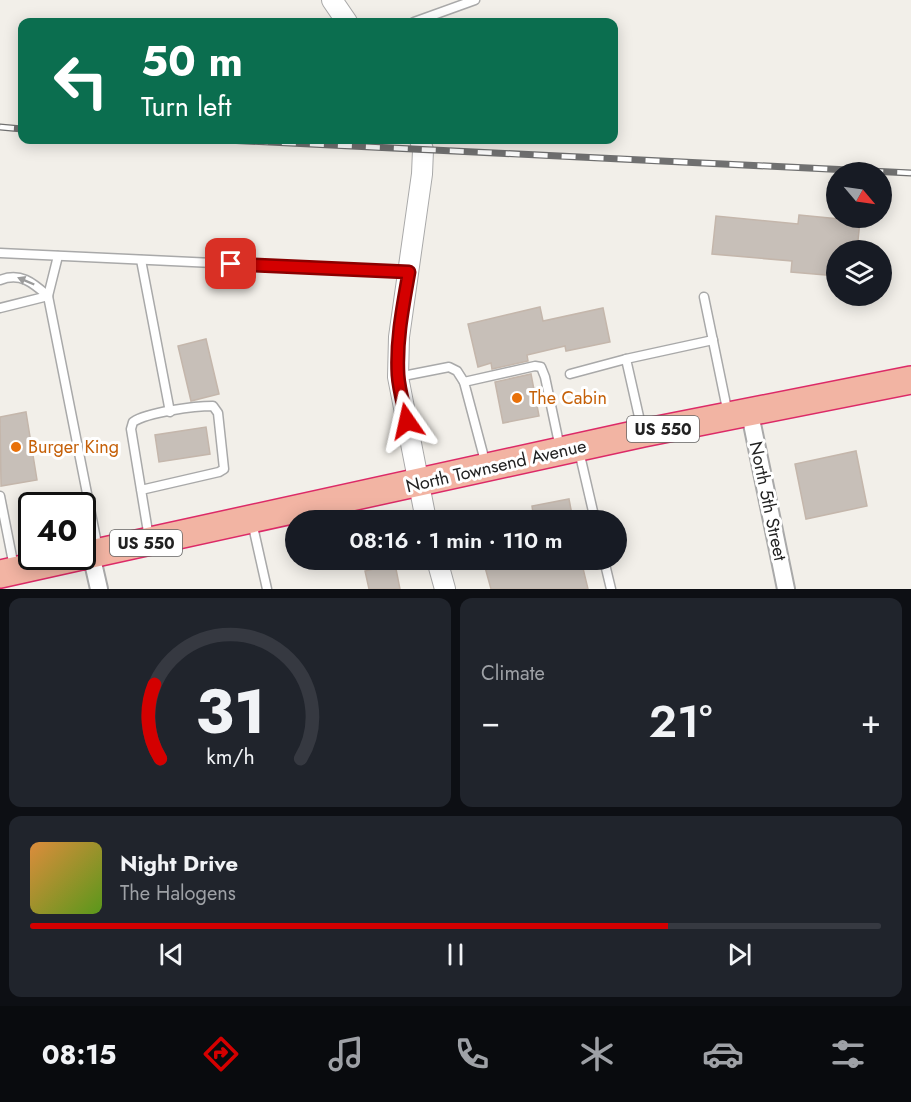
<!DOCTYPE html>
<meta charset="utf-8">
<style>
body{margin:0;font-family:Jost,sans-serif;background:#20242c;color:#f1f3f6;height:100vh;display:flex;flex-direction:column;font-size:22px;white-space:nowrap}
*{box-sizing:border-box;margin:0}
p{font-size:20px;color:#9ea1a6}
.icon{flex:none;width:33px;height:33px;fill:none;stroke:currentColor;stroke-width:2;stroke-linecap:round;stroke-linejoin:round}
.map{position:relative;height:589px;overflow:hidden}
.sheet{display:flex;flex-direction:column;gap:9px;padding:9px;background:#0d0f14;flex:1}
.sheet>*{flex:none}
.top-card{position:absolute;left:18px;top:18px;width:600px;height:126px;border-radius:12px;box-shadow:0 3px 15px #0003;background:#0b6e4f;color:#fff;overflow:hidden}
.needle{width:39px;rotate:119deg}
.tools{position:absolute;left:826px;top:162px;display:grid;gap:12px}
.tools a{display:grid;place-items:center;width:66px;height:66px;border-radius:50%;background:#171b24;box-shadow:0 3px 15px #0003;font-size:30px}
.speed{position:absolute;left:18px;top:492px;display:flex;gap:12px;font-size:30px;font-weight:700;text-align:center}
.speed>*{display:grid;place-content:center;width:78px;height:78px;border-radius:50%;background:#171b24;box-shadow:0 3px 15px #0003;line-height:1}
.speed .limit{border:3px solid #111;border-radius:9px;background:#fff;color:#111}
.pin{position:absolute;display:grid;place-items:center;width:51px;height:51px;color:#fff;margin:-26px;border-radius:12px;box-shadow:0 3px 9px #0006}
.me{position:absolute;width:66px;margin:-33px;rotate:349deg;stroke-linejoin:round;filter:drop-shadow(0 0 4px #0008)}
.turn{display:flex;align-items:center;gap:21px;height:126px;padding:0 24px;font-size:27px}
.turn .icon{width:78px;height:78px;stroke-width:2.5}
.turn b{display:block;font-size:42px;line-height:51px}
.big{font-size:45px;font-weight:600;line-height:1.1}
.sheet .widget{flex:1;display:flex;flex-direction:column;justify-content:center;gap:9px;min-width:0;padding:0 21px;border-radius:12px;background:#20242c}
.sheet .dial{align-items:center;gap:0}
.dial svg{height:156px;overflow:visible;fill:none;stroke:#363941;stroke-width:7;stroke-linecap:round;text-anchor:middle}
.dial text{fill:#f1f3f6;stroke:none}
.song{display:flex;align-items:center;gap:18px}
.cover{width:72px;height:72px;border-radius:9px;background:linear-gradient(135deg,hsl(30 70% 55%),hsl(90 70% 35%))}
.played{height:6px;border-radius:3px;background:linear-gradient(90deg,#d40000 75%,#363941 75%)}
.keys{display:flex;justify-content:space-around;direction:ltr}
.heat{display:flex;justify-content:space-between;align-items:center;font-size:33px;direction:ltr}
.sheet .tiles{flex:1;display:grid;gap:9px;grid-template-columns:1fr 1fr}
.widget:last-child{grid-column:span 2}
.trip{position:absolute;left:285px;top:510px;width:342px;height:60px;border-radius:30px;background:#171b24;box-shadow:0 3px 15px #0003;font-weight:600;line-height:60px;text-align:center}
.menu{display:flex;height:96px;justify-content:space-around;align-items:center;background:#090b0e;color:#9ea1a6}
.menu .icon{width:42px;height:42px}
.menu .active{color:#d40000}
.menu b{font-size:27px;color:#f1f3f6}
.map>svg:first-child{display:block}
.building{fill:#c7bfb8;stroke:#c4b6ab;stroke-width:1.5}
.lines{fill:none;stroke-linecap:round;stroke-linejoin:round}
.service-casing{stroke:#a9a9a9;stroke-width:11}
.minor-casing{stroke:#a9a9a9;stroke-width:20}
.tertiary-casing{stroke:#a9a9a9;stroke-width:22}
.trunk-casing{stroke:#dc2a67;stroke-width:30}
.service{stroke:#fff;stroke-width:8}
.minor{stroke:#fff;stroke-width:16}
.tertiary{stroke:#fff;stroke-width:20}
.trunk{stroke:#f2b4a3;stroke-width:27}
.rail-casing{stroke:#707070;stroke-width:7}
.rail{stroke:#fff;stroke-width:4.5;stroke-dasharray:14;stroke-linecap:butt}
.oneway{fill:#9c9c9c}
.route-casing{stroke:#8a0000;stroke-width:15}
.route{stroke:#d40000;stroke-width:10}
.food-dot{fill:#e8710a;stroke:#fff;stroke-width:2}
.labels{text-anchor:middle;dominant-baseline:central;stroke-width:6;stroke-linejoin:round;paint-order:stroke}
.shield{fill:#fff;stroke:#646464;stroke-width:1.5}
.shield-label{font-size:16px;font-weight:bold;fill:#222}
.food-label{font-size:18px;fill:#c56008;stroke:#fff;text-anchor:start}
.street-label{font-size:18px;fill:#222;stroke:#fff}
</style>
<div class="map">
<svg width="911" height="589" viewBox="0 0 911 589">
<rect width="100%" height="100%" fill="#f2efe9"/>
<g class="building">
<path d="M 799,215 L 860,221 L 857,250 L 837,250 L 837,276 L 791,272 L 792,261 L 712,254 L 716,216 L 798,224 Z"/>
<path d="M 540,307 L 543,321 L 603,308 L 610,342 L 566,351 L 565,346 L 527,355 L 528,361 L 492,369 L 491,363 L 478,367 L 468,324 Z"/>
<path d="M 206,339 L 219,394 L 191,401 L 178,346 Z"/>
<path d="M 531,374 L 539,416 L 503,423 L 495,382 Z"/>
<path d="M 26,412 L 37,480 L 1,486 L 0,417 Z"/>
<path d="M 206,427 L 210,454 L 159,462 L 155,435 Z"/>
<path d="M 856,451 L 867,506 L 806,519 L 795,464 Z"/>
<path d="M 569,499 L 573,520 L 534,520 L 532,506 Z"/>
<path d="M 483,560 L 581,560 L 588,589 L 491,589 Z"/>
<path d="M 395,564 L 400,589 L 369,589 L 365,571 Z"/>
</g>
<g class="lines">
<defs>
<g id="service">
<path d="M 414,22 L 475,0"/>
<path d="M 0,253 L 407,272"/>
<path d="M 58,256 L 48,296 L 98,549"/>
<path d="M 141,260 L 170,412"/>
<path d="M 0,280 C 21,272 33,283 48,296"/>
<path d="M 704,297 L 728,414"/>
<path d="M 0,308 L 48,296"/>
<path d="M 570,374 L 626,359"/>
<path d="M 398,377 L 449,367 L 457,371 L 464,382"/>
<path d="M 642,430 L 626,359 L 713,340"/>
<path d="M 579,451 L 595,520"/>
<path d="M 486,465 L 464,382 L 535,366 L 541,367 L 545,377 L 560,448"/>
<path d="M 141,490 L 219,472 L 224,469 L 218,413 L 213,406 C 195,406 148,412 133,422 L 131,429 L 149,538"/>
<path d="M 0,496 L 14,567"/>
<path d="M 252,522 L 267,589"/>
<path d="M 604,560 L 611,589"/>
</g>
<g id="minor">
<path d="M 750,414 L 786,589"/>
<path d="M 91,554 L 99,589"/>
</g>
<g id="tertiary">
<path d="M 332,0 L 347,22"/>
<path d="M 420,140 L 423,150 L 422,174 L 399,337 L 398,377 L 426,520"/>
<path d="M 437,560 L 445,589"/>
</g>
<g id="trunk">
<path d="M 82,556 L 643,433 L 911,380"/>
<path d="M 0,574 L 81,556"/>
</g>
</defs>
<use href="#service" class="service-casing"/>
<use href="#minor" class="minor-casing"/>
<use href="#tertiary" class="tertiary-casing"/>
<use href="#trunk" class="trunk-casing"/>
<use href="#service" class="service"/>
<use href="#minor" class="minor"/>
<use href="#tertiary" class="tertiary"/>
<use href="#trunk" class="trunk"/>
<defs>
<g id="rail">
<path d="M 0,127 L 22,129"/>
<path d="M 226,140 L 911,173"/>
</g>
</defs>
<use href="#rail" class="rail-casing"/>
<use href="#rail" class="rail"/>
</g>
<defs><path id="oneway-solid" d="M-6-.8H1V-3.2L6.5 0L1 3.2V.8H-6Z" transform="scale(1.5)"/></defs>
<use class="oneway" href="#oneway-solid" transform="translate(26 281) rotate(-157)"/>
<g class="lines">
<defs>
<path id="route" d="M 231,264 L 409,272 C 403,306 396,340 398,375 C 399,390 404,406 407,421"/>
</defs>
<use href="#route" class="route-casing"/>
<use href="#route" class="route"/>
</g>
<g class="food-dot">
<circle cx="517" cy="398" r="6"/>
<circle cx="16" cy="447" r="6"/>
</g>
<g class="labels">
<g class="shield">
<rect x="627" y="416" width="72" height="26" rx="4.5"/>
<rect x="110" y="530" width="72" height="26" rx="4.5"/>
</g>
<g class="shield-label">
<text x="663" y="429">US 550</text>
<text x="146" y="543">US 550</text>
</g>
<g class="food-label">
<text x="529" y="398">The Cabin</text>
<text x="28" y="447">Burger King</text>
</g>
<g class="street-label">
<text transform="translate(496 466) rotate(-13)">North Townsend Avenue</text>
<text transform="translate(768 501) rotate(78)">North 5th Street</text>
</g>
</g>
</svg>
<div class="tools">
<a><svg class="needle" viewBox="-14 -14 28 28"><path d="M0-13l5 13h-10z" fill="#e53935"/><path d="M0 13l5-13h-10z" fill="#9ea1a6"/></svg></a>
<a><svg class="icon" aria-label="layers" viewBox="0 0 24 24"><path d="M12 4l9 5-9 5-9-5zM3 14l9 5 9-5"/></svg></a>
</div>
<div class="speed"><div class="limit">40</div></div>
<div class="pin" style="left:231px;top:264px;background:#d93025"><svg class="icon" aria-label="arrive" viewBox="0 0 24 24"><path d="M6 21V4h12l-3 4 3 4H6"/></svg></div>
<svg class="me" style="left:407px;top:421px" viewBox="-20 -20 40 40"><path d="M0-17L14 15 0 8-14 15z" fill="#d40000" stroke="#fff" stroke-width="4"/></svg>
<div class="trip">08:16 · 1 min · 110 m</div>
<div class="top-card">
<div class="turn"><svg class="icon" aria-label="left" viewBox="0 0 24 24"><path d="M17 20v-9H6M10 6l-5 5 5 5"/></svg><div><b>50 m</b>Turn left</div></div>
</div>
</div>
<section class="sheet">
<div class="tiles">
<div class="widget dial"><svg viewBox="0 0 100 80">
<path d="M14 69A42 42 0 1 1 86 69"/>
<path d="M14 69A42 42 0 0 1 11 31" stroke="#d40000"/>
<text x="50" y="56" font-size="32" font-weight="700">31</text>
<text x="50" y="72" font-size="11">km/h</text>
</svg></div>
<div class="widget"><p>Climate</p>
<div class="heat"><a>−</a><b class="big">21°</b><a>+</a></div>
</div>
<div class="widget">
<div class="song"><i class="cover"></i><div><b>Night Drive</b><p>The Halogens</p></div></div>
<div class="played"></div>
<div class="keys"><svg class="icon" aria-label="previous" viewBox="0 0 24 24"><path d="M18 5L8 12l10 7zM5 5v14"/></svg><svg class="icon" aria-label="pause" viewBox="0 0 24 24"><path d="M8 5v14M16 5v14"/></svg><svg class="icon" aria-label="next" viewBox="0 0 24 24"><path d="M6 5l10 7-10 7zM19 5v14"/></svg></div>
</div>
</div>
</section>
<nav class="menu">
<b>08:15</b>
<svg class="icon active" aria-label="directions" viewBox="0 0 24 24"><path d="M12 3l9 9-9 9-9-9zM9 14v-3h6M13 9l2 2-2 2"/></svg>
<svg class="icon" aria-label="music" viewBox="0 0 24 24"><path d="M9 18V5l10-2v13"/><circle cx="6" cy="18" r="3"/><circle cx="16" cy="16" r="3"/></svg>
<svg class="icon" aria-label="phone" viewBox="0 0 24 24"><path d="M5 4h4l2 5-3 2q2 4 5 5l2-3 5 2v4C11 20 4 13 5 4z"/></svg>
<svg class="icon" aria-label="climate" viewBox="0 0 24 24"><path d="M12 3v18M4 7l16 10M4 17L20 7"/></svg>
<svg class="icon" aria-label="car" viewBox="0 0 24 24"><path d="M5 17H2v-5l4-1 3-4h7l3 4 3 1v5h-3M9 17h6M6 11h13"/><circle cx="7" cy="17" r="2"/><circle cx="17" cy="17" r="2"/></svg>
<svg class="icon" aria-label="filters" viewBox="0 0 24 24"><path d="M4 7h16M4 17h16"/><circle cx="9" cy="7" r="2"/><circle cx="15" cy="17" r="2"/></svg>
</nav>
